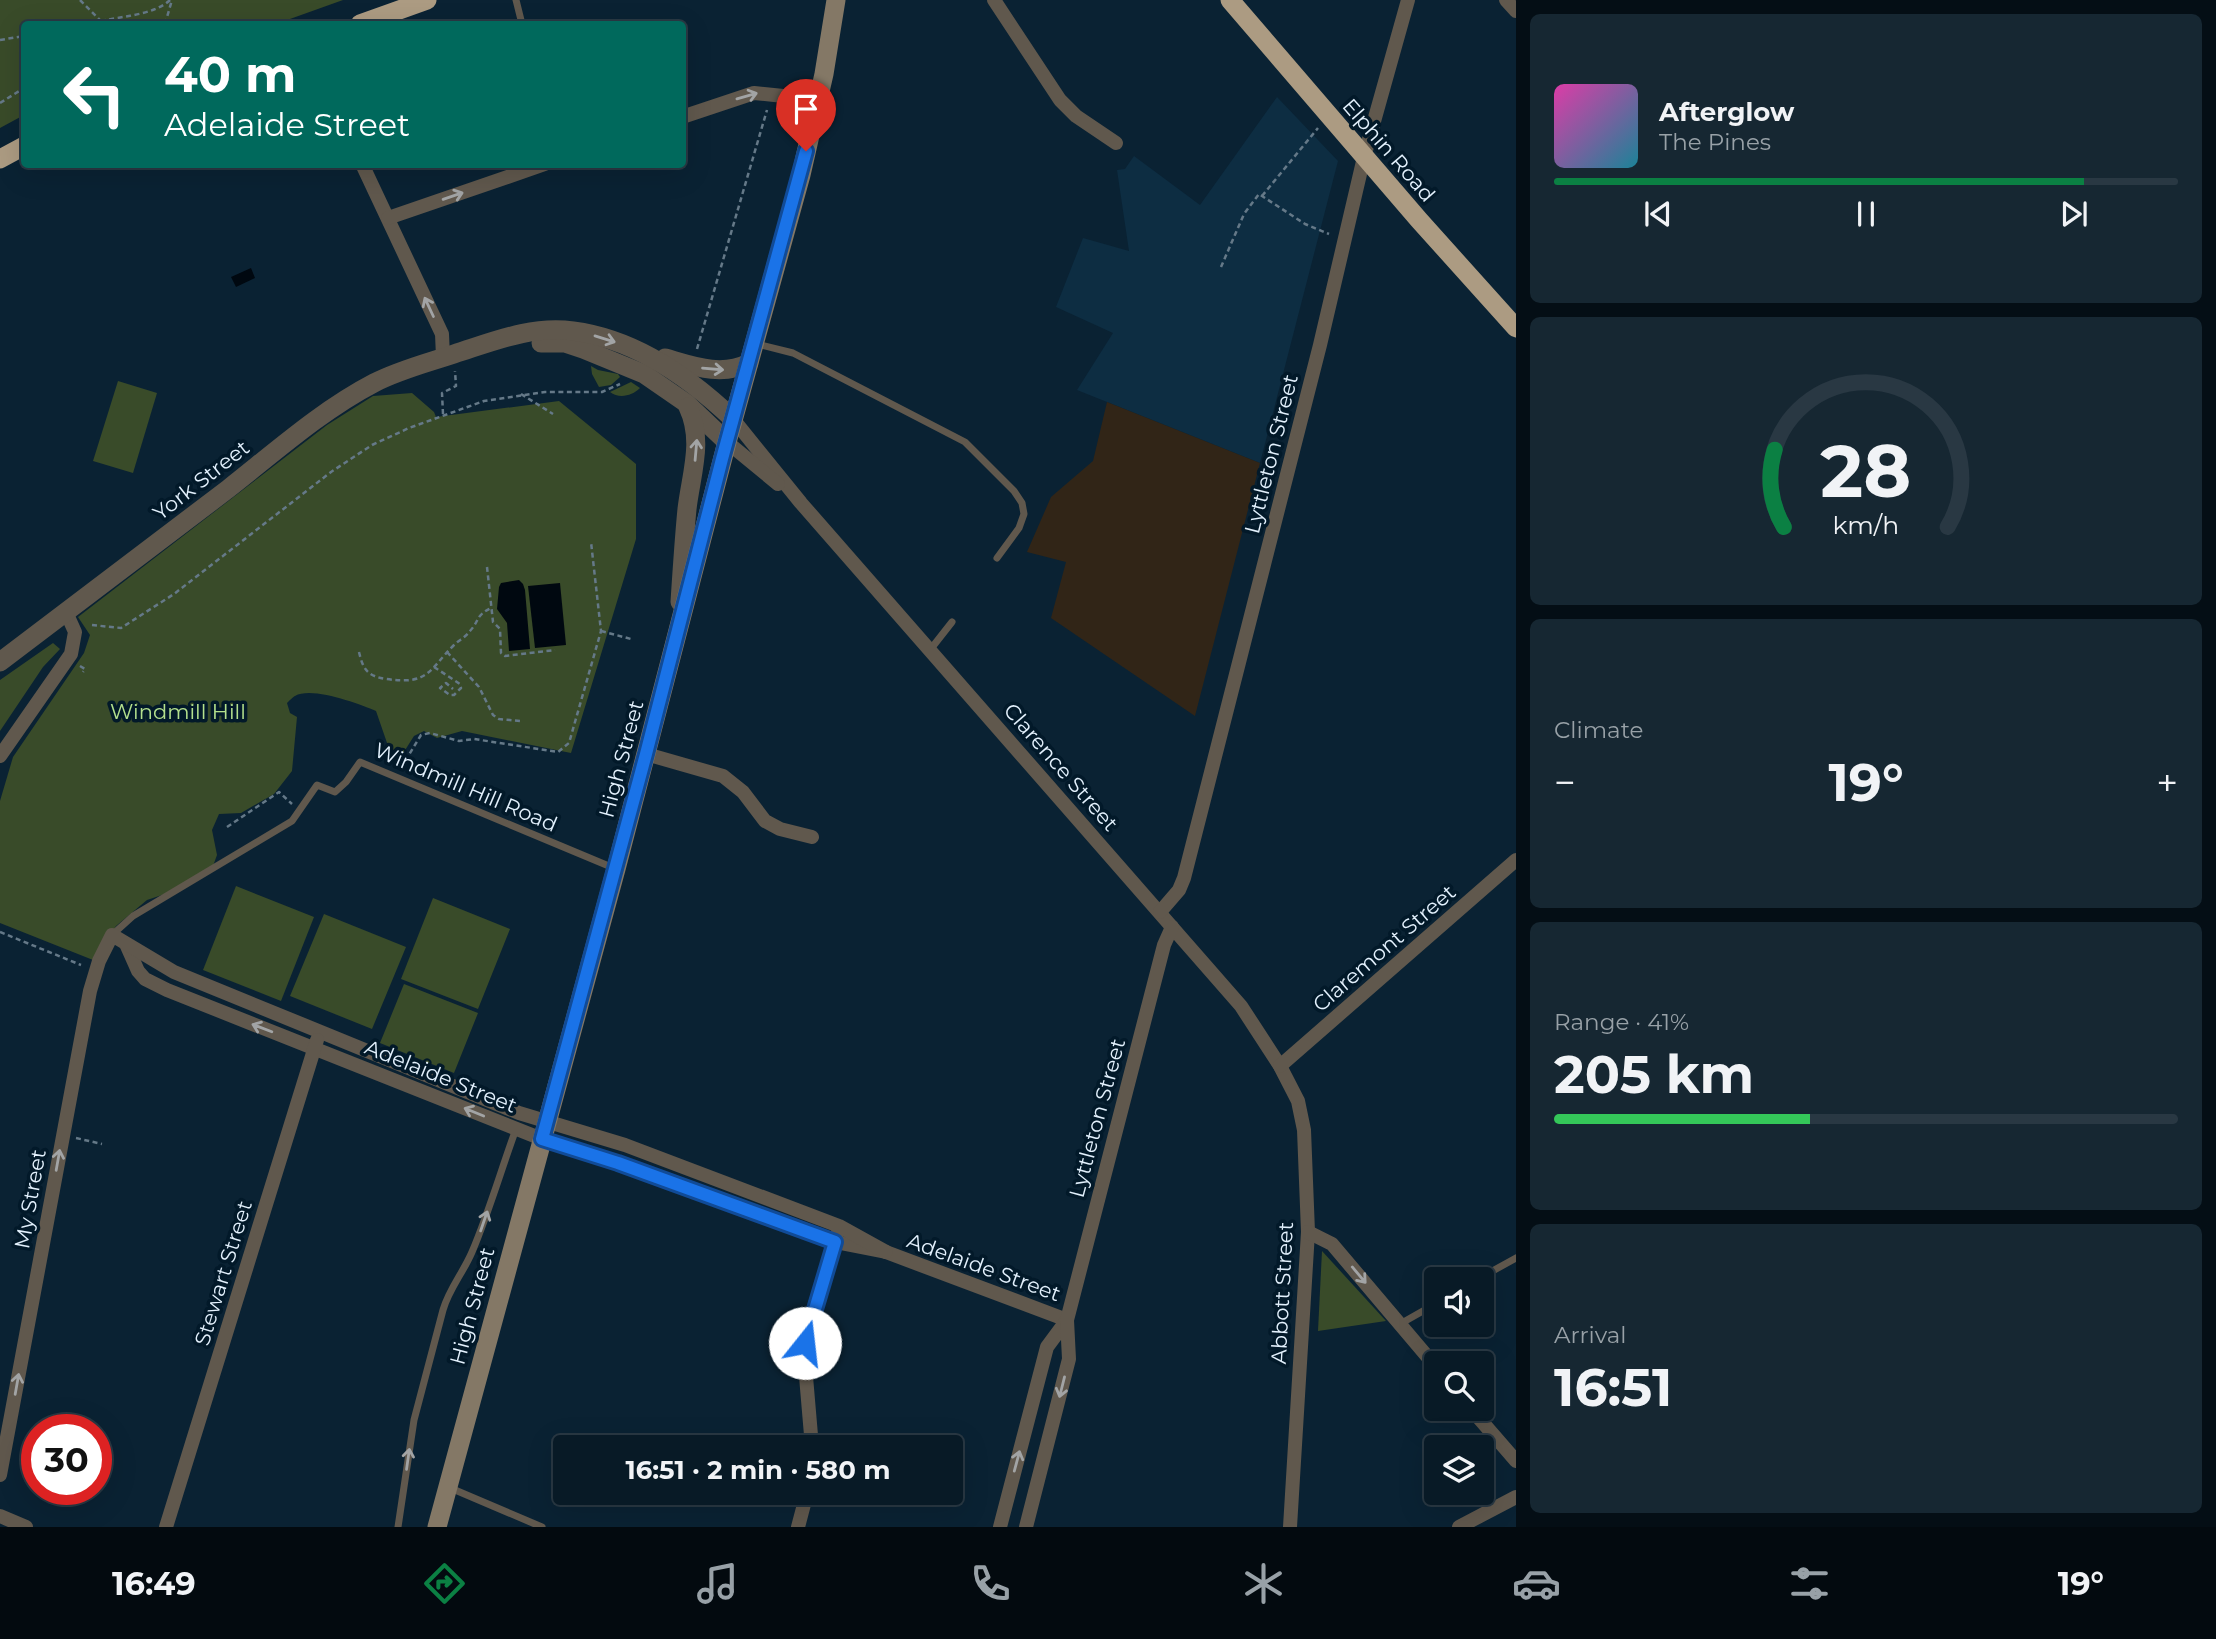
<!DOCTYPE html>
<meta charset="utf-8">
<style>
body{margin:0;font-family:Montserrat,sans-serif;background:#162732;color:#f1f3f6;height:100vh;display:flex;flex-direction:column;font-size:26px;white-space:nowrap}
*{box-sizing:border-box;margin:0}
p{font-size:23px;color:#98a1a7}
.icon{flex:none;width:38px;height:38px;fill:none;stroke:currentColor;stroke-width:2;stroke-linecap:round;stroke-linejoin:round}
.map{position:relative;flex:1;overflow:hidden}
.details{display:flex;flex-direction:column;gap:14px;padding:14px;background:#040e15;width:700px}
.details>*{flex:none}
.top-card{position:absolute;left:21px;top:21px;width:665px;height:147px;border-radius:7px;box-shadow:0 7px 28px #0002,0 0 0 2px #293843;background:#00695c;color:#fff;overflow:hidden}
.buttons{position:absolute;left:1424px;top:1267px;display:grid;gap:14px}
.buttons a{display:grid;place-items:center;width:70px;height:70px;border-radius:7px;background:#081a26;box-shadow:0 7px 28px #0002,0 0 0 2px #293843;font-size:35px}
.speed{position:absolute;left:21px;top:1414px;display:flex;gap:14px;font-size:35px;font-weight:700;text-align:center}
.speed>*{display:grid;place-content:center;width:91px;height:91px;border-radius:50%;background:#081a26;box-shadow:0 7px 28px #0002,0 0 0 2px #293843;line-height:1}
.speed .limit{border:10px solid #d22;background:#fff;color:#111}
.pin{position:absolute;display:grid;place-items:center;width:60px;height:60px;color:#fff;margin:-72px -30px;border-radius:50% 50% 50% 0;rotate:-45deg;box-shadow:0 0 7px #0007}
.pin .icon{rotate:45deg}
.me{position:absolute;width:77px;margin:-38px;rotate:16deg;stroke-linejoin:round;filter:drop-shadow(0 0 5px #0008)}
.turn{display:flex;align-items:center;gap:24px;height:147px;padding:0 28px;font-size:32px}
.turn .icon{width:91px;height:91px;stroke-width:2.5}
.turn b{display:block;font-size:49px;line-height:60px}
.big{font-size:52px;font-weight:700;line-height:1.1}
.details .widget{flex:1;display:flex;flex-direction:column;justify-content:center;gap:10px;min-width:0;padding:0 24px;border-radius:10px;background:#162732}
.details .dial{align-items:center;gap:0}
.dial svg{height:182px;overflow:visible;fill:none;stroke:#293843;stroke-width:7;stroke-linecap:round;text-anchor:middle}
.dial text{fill:#f1f3f6;stroke:none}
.song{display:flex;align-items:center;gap:21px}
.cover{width:84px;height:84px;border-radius:10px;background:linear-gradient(135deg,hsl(320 70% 55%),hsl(190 70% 35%))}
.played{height:7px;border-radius:4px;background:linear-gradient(90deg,#0b8043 85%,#293843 85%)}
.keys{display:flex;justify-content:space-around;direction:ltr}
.heat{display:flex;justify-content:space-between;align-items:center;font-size:38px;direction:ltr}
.charge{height:10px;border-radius:5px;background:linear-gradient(90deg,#34c759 41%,#293843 0)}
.trip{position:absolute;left:553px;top:1435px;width:410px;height:70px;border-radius:7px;background:#081a26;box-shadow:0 7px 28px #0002,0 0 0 2px #293843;font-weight:700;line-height:70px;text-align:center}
.tabs{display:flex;height:112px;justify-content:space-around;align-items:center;background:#030a0f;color:#98a1a7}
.tabs .icon{width:49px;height:49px}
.tabs .current{color:#0b8043}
.tabs b{font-size:32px;color:#f1f3f6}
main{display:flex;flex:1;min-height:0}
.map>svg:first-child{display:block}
.built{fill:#0d2d42}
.medical{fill:#312517}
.green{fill:#394b29}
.water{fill:#000810}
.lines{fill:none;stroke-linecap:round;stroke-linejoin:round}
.path{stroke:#657988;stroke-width:2.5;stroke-dasharray:5 3.5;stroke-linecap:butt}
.service{stroke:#60584d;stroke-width:7}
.minor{stroke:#60584d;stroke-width:14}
.tertiary{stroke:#60584d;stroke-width:19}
.secondary{stroke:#847866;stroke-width:19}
.trunk{stroke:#ac9b82;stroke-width:19}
.oneway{stroke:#a2a4a5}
.route-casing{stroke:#114b97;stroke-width:18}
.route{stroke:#1a73e8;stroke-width:12}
.labels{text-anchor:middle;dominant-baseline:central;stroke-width:7;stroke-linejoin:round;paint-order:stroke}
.street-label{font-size:21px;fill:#e3f1fd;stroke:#021929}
.park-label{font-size:21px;fill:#b4e08d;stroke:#021929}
</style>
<main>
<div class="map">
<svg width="1516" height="1527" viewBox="0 0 1516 1527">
<rect width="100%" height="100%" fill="#0a2233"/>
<path class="built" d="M 1277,97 L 1338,161 L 1260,463 L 1077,390 L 1113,333 L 1056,307 L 1083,238 L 1129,251 L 1117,170 L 1125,169 L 1134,156 L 1200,205 Z"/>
<path class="medical" d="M 1107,402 L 1260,463 L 1195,716 L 1051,618 L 1066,562 L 1027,552 L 1051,497 L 1093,461 Z"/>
<g class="green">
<path d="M 0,0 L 343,0 L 276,24 L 24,24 L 24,115 L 0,128 Z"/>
<path d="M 591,366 L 598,370 L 618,374 L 620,377 L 611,385 L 599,387 L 592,374 Z"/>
<path d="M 118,381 L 157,393 L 133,473 L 93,461 Z"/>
<path d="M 631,382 L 640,388 C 632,396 619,399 610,392 Z"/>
<path d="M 412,393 L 434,412 L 436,417 L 559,401 L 636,464 L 636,539 L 571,753 L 462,731 L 437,738 L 424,731 L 414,736 L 395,766 L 376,711 C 359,704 312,686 295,696 C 294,696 288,702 287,703 L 290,713 L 297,717 L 292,771 L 274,794 L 241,813 L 219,814 L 212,830 L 217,855 L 213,866 L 168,893 L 147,900 L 116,926 L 93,960 L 0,923 L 0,801 L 13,757 L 84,653 L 90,635 L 78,617 L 327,425 L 373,396 Z"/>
<path d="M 53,643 L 60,649 L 43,667 L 0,731 L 0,680 Z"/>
<path d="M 236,886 L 314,917 L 281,1001 L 203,970 Z"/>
<path d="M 433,898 L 510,929 L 478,1009 L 401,979 Z"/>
<path d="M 324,914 L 406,947 L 372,1029 L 290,996 Z"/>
<path d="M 404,984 L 478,1013 L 454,1073 L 380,1043 Z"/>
<path d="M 1322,1251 L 1386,1321 L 1318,1331 Z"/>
</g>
<g class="water">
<path d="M 251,268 L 255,278 L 236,287 L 231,277 Z"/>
<path d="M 519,580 L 523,584 L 525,590 L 530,649 L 509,651 L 507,623 L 497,609 L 499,587 L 501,583 Z"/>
<path d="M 560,583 L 566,645 L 535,648 L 528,586 Z"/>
</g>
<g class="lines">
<g class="path">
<path d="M 80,0 L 104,24"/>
<path d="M 101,21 C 123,16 154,15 170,0"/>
<path d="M 83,24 L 101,21 L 98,24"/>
<path d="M 165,24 L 172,0"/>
<path d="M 0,40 L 24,36"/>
<path d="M 0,103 L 24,88"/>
<path d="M 1262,196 L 1318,128"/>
<path d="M 1221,267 L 1244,214 L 1259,194 L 1305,224 L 1329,234"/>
<path d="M 697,349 L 767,110"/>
<path d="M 521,394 L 553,414"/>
<path d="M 443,414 L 442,393 L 456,386 L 455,371"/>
<path d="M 487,567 L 493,622 L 500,629 L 501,653 L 505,656 L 555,650"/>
<path d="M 92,625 L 121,628 L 174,594 L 331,472 L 372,445 L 409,428 L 484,401 L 545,392 L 602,392 L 620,384"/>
<path d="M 601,631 L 631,639"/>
<path d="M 359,652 C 363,669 367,676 386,679 C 429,685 428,671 454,645 C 459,640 466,637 470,631 C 480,620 475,616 491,608"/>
<path d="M 447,652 L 479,687 L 493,715 L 499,719 L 520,721"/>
<path d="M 80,666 L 85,669 L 83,672"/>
<path d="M 434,667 L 460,684 L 461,688 L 454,695 L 450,695 L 440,688 L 446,683 L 453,689"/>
<path d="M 401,768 L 421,735 L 430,733 L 459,741 L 474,739 L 558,752 L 569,743 L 601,631 L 591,542"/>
<path d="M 227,827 L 279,792 L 292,804"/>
<path d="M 0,932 L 81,965"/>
<path d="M 76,1138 L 102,1144"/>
</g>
<g class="service">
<path d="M 516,0 L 522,24"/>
<path d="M 757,344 L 793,353 L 965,442 L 1014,491 L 1022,503 L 1024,514 L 1019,528 L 997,558"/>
<path d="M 930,650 L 952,622"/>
<path d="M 112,935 L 133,916 L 292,821 L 317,785 L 335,792 L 346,782 L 360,762 L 616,869"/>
<path d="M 1478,1279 L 1516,1258"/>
<path d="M 1400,1324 L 1437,1303"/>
<path d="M 448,1487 L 542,1527"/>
<path d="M 398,1527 L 414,1420 L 443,1310 C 449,1289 463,1273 472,1252 C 489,1212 501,1170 516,1129"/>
</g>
<g class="minor">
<path d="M 994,0 L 1060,100 L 1076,116 L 1116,143"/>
<path d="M 1506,0 L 1516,11"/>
<path d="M 682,117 L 754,93 L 793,97 L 817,104"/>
<path d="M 362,164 L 442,334 L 443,357"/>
<path d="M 388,218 L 545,164"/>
<path d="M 733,419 L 801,503 L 1241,1006 L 1280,1066 L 1298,1101 L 1304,1130 L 1308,1232 L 1290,1527"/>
<path d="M 727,442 L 778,484"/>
<path d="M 646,754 L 723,776 L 743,792 L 765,821 L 780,829 L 812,837"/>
<path d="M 0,756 L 71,654 L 75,632 L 66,612"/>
<path d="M 1160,912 L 1179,890 L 1184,878 L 1320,345 L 1364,157 L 1408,0"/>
<path d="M 126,944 L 138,971 L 145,979 L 167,990 L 542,1139 L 618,1163 L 835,1242 L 886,1252 L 1067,1320"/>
<path d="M 1280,1066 L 1516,860"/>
<path d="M 1308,1232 L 1332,1244 L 1437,1368"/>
<path d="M 1471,1409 L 1516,1461"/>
<path d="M 812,1447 L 804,1353 L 837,1234"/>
<path d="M 0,1475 L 90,991 L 99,961 L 112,935 L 174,972 L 519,1113 L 625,1145 L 839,1226 L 886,1252"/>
<path d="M 0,1516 L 26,1527"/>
<path d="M 166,1527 L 317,1040"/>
<path d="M 798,1527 L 807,1493"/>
<path d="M 1000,1527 L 1047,1347 L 1067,1320"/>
<path d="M 1026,1527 L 1069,1359 L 1067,1320 L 1164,945 L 1172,927"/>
<path d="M 1459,1527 L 1516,1497"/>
</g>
<g class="tertiary">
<path d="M 541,343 L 565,343 L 583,349 L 644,374 L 686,403 L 727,442"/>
<path d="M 665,358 C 693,366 721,377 749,363"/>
<path d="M 680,602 C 682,571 684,540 687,509 C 691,474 704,441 688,407"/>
<path d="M 0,662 C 76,605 152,547 228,489 C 275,452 322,410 374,383 C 399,370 427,363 454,354 C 492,342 532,325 573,331 C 635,339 689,377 733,419"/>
</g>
<path class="secondary" d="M 437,1527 L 616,869 L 727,442 L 801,175 L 824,74 L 836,0"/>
<g class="trunk">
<path d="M 1230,0 L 1419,220 L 1516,328"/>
<path d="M 360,24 L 427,0"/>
<path d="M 0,159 L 24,146"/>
</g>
</g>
<defs><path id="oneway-shaft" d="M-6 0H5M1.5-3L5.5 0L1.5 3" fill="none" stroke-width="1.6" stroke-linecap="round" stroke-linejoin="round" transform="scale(1.75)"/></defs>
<g class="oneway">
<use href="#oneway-shaft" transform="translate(747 96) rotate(-16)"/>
<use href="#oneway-shaft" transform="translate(453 196) rotate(-19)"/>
<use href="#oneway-shaft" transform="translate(429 307) rotate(-115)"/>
<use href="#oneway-shaft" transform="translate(605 339) rotate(17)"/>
<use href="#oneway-shaft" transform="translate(713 369) rotate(5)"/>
<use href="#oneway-shaft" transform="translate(696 450) rotate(-85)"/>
<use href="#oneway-shaft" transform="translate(262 1028) rotate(-159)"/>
<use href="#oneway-shaft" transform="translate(474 1112) rotate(-158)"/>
<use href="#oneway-shaft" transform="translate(58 1160) rotate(-80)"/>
<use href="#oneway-shaft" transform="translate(484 1221) rotate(-71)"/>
<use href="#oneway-shaft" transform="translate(1359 1275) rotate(50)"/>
<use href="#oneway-shaft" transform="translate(17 1384) rotate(-80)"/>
<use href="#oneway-shaft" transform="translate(1062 1387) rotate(104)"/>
<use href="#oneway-shaft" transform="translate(408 1459) rotate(-82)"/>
<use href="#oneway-shaft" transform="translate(1017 1461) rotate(-75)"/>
</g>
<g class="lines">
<defs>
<path id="route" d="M 805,1343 L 835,1242 L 618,1163 L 542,1139 L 646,754 L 722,459 L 806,151"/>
</defs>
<use href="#route" class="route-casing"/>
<use href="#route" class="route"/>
</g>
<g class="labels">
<g class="street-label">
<text transform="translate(1389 150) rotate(49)">Elphin Road</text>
<text transform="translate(1271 454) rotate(-76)">Lyttleton Street</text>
<text transform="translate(201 480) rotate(-38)">York Street</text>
<text transform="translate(621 759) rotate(-75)">High Street</text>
<text transform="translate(1061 767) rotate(49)">Clarence Street</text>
<text transform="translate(466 787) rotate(23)">Windmill Hill Road</text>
<text transform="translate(1384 948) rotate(-41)">Claremont Street</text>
<text transform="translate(441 1076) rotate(22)">Adelaide Street</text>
<text transform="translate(1097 1118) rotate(-75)">Lyttleton Street</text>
<text transform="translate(30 1199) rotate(-80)">My Street</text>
<text transform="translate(984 1267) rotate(20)">Adelaide Street</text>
<text transform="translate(223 1273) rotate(-73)">Stewart Street</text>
<text transform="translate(1282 1293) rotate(-87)">Abbott Street</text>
<text transform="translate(472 1306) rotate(-75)">High Street</text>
</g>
<g class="park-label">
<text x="178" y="711">Windmill Hill</text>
</g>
</g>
</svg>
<div class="buttons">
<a><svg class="icon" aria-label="sound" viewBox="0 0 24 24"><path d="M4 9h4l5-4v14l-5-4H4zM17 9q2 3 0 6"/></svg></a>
<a><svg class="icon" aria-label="search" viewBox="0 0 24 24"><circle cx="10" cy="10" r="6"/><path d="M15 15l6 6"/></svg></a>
<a><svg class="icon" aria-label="layers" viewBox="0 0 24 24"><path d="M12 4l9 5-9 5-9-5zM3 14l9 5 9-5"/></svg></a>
</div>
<div class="speed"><div class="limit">30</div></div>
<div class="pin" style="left:806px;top:151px;background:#d93025"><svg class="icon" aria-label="arrive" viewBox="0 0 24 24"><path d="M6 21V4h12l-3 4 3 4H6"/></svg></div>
<svg class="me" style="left:805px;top:1343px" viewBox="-20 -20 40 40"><circle r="19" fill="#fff"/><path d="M0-13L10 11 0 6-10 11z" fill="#1a73e8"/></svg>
<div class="trip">16:51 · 2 min · 580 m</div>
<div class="top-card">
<div class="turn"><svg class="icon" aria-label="left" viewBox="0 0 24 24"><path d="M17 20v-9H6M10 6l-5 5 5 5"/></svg><div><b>40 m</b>Adelaide Street</div></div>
</div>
</div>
<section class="details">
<div class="widget">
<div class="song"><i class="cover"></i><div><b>Afterglow</b><p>The Pines</p></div></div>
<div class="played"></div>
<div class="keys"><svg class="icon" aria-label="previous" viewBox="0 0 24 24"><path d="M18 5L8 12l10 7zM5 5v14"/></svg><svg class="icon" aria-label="pause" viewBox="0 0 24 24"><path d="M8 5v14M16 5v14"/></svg><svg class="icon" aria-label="next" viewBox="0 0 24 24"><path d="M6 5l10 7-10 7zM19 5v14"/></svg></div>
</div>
<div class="widget dial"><svg viewBox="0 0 100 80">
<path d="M14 69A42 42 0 1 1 86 69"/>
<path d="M14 69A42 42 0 0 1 10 35" stroke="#0b8043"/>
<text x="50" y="56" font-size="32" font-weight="700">28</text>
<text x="50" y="72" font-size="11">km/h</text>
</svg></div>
<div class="widget"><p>Climate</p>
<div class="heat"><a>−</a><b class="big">19°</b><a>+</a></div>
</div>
<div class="widget"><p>Range · 41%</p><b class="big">205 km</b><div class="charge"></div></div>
<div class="widget"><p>Arrival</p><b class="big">16:51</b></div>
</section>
</main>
<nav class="tabs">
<b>16:49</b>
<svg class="icon current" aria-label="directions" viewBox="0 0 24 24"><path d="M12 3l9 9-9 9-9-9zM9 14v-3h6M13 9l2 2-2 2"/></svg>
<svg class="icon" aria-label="music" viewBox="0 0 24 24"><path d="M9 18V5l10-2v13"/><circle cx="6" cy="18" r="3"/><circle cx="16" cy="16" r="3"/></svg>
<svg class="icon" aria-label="phone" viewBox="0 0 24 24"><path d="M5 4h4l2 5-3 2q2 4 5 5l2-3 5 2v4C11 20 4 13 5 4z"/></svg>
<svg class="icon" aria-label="climate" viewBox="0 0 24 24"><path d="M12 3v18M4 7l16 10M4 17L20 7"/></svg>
<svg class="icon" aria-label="car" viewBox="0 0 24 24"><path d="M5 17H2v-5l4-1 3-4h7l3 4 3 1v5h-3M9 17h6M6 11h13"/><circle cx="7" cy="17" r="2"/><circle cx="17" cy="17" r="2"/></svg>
<svg class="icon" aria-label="filters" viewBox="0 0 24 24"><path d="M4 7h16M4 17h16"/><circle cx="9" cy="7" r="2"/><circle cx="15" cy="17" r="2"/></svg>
<b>19°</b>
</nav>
